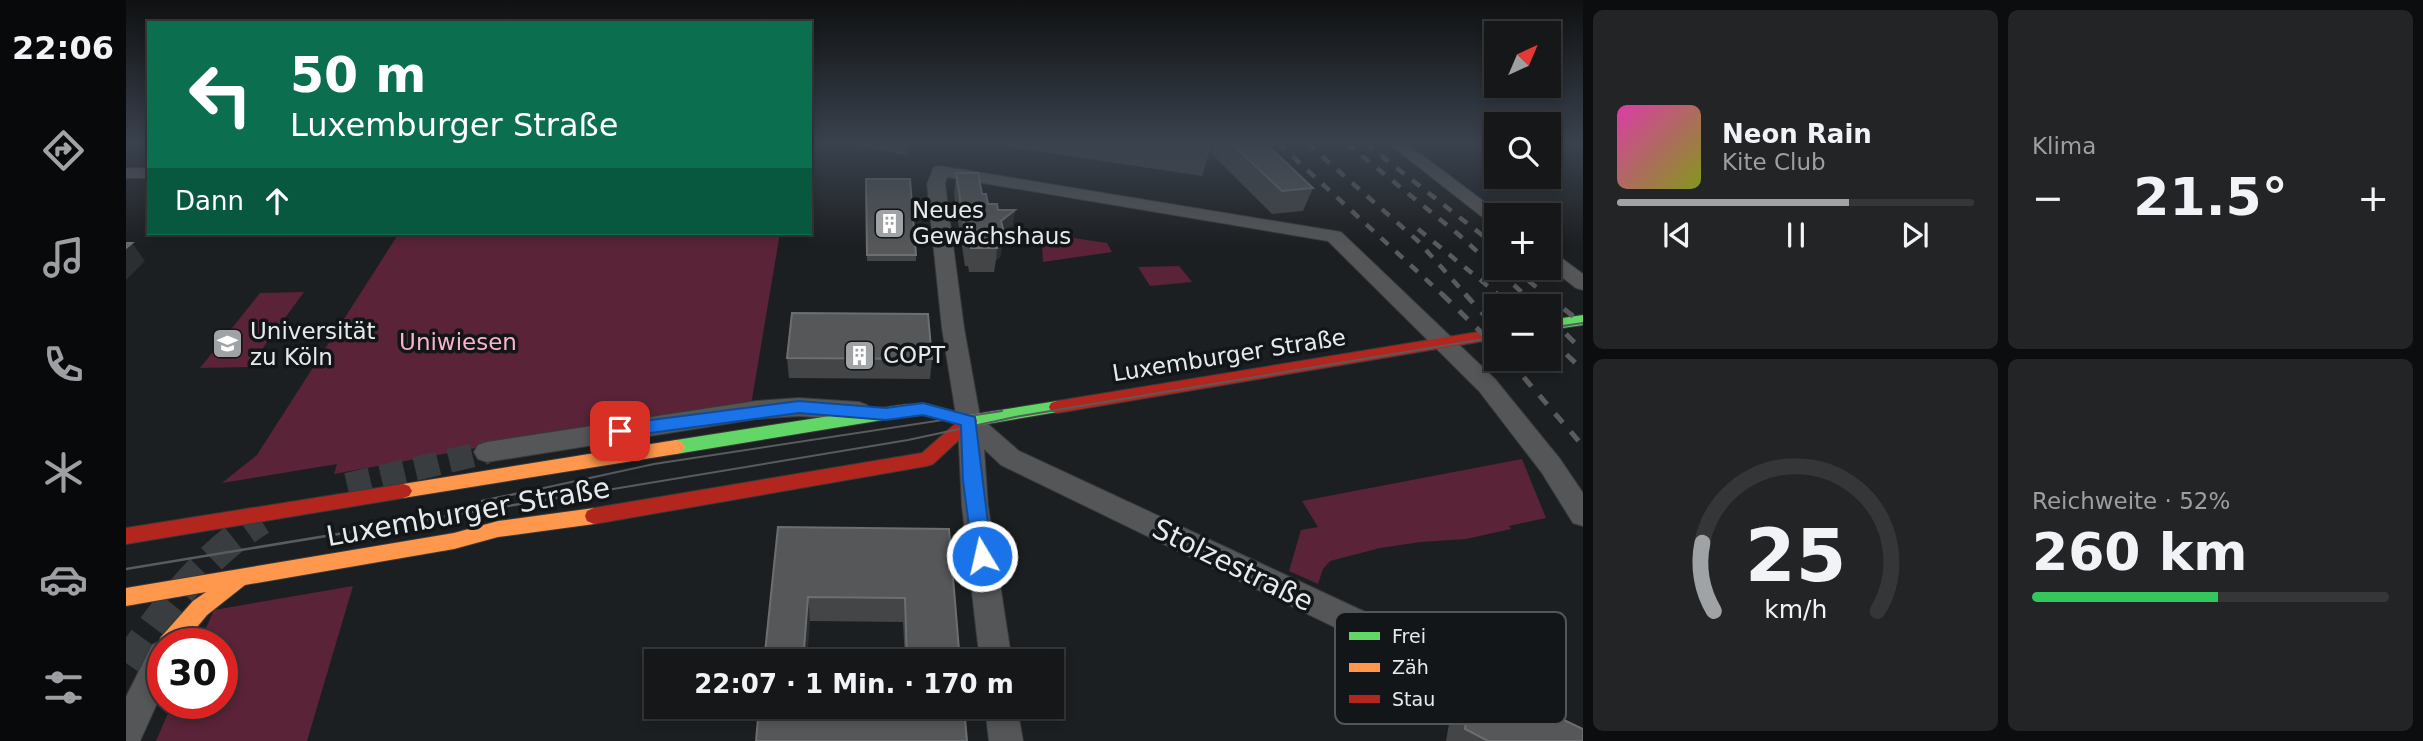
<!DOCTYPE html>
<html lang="de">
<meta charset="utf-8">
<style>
body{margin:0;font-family:"DejaVu Sans",sans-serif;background:#222426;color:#f1f3f6;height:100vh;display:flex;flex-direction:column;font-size:26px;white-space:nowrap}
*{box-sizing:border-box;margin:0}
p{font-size:23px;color:#9d9fa2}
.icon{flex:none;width:38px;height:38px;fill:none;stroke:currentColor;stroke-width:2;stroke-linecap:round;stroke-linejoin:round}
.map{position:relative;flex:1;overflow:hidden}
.sheet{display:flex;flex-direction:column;gap:10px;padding:10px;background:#0c0d0e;width:840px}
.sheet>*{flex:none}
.banner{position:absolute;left:21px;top:21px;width:665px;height:214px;border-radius:0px;box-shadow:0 4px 10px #0003,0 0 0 2px #343638;background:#0b6e4f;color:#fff;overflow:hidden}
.needle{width:46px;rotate:44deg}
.tools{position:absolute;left:1358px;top:21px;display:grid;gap:14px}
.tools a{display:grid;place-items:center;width:77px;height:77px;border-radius:0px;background:#151719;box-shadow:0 4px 10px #0003,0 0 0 2px #343638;font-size:35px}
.speed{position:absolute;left:21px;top:628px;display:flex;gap:14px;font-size:35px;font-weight:700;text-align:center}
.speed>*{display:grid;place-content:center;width:91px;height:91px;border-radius:50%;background:#151719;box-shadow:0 4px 10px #0003,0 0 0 2px #343638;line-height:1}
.speed .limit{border:10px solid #d22;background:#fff;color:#111}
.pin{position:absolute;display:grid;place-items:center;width:60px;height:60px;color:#fff;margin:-30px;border-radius:14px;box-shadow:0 4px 10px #0006}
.me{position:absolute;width:77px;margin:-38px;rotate:351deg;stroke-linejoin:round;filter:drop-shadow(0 0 5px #0008)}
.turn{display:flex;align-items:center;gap:24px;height:147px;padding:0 28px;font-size:32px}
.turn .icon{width:91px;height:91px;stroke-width:2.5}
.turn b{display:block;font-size:49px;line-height:60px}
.then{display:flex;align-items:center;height:66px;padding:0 28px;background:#0003;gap:14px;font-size:26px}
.big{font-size:52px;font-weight:700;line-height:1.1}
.sheet .widget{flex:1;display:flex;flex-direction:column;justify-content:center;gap:10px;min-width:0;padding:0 24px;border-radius:10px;background:#222426}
.sheet .dial{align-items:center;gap:0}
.dial svg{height:182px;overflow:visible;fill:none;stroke:#343638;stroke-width:7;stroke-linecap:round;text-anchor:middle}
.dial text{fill:#f1f3f6;stroke:none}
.song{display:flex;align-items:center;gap:21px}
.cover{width:84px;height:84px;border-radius:10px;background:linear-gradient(135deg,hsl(320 70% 55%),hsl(70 70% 35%))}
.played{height:7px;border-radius:4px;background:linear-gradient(90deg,#a0a3a5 65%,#343638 65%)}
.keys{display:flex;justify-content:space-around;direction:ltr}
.heat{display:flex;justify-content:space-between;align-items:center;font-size:38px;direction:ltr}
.charge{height:10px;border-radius:5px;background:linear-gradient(90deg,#34c759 52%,#343638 0)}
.sheet .tiles{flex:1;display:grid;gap:10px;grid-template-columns:repeat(2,1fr)}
.trip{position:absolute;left:518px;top:649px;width:420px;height:70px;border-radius:0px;background:#151719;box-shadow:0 4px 10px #0003,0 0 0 2px #343638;font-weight:700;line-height:70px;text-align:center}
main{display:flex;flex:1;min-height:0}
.tabs{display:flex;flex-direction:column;width:126px;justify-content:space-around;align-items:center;background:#08090a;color:#9d9fa2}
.tabs .icon{width:49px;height:49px}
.tabs .current{color:#a0a3a5}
.tabs b{font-size:32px;color:#f1f3f6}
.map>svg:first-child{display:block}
.green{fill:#5a2337}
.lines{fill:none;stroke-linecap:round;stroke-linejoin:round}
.street-tunnel-far1{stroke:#3a3d3f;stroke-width:24;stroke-dasharray:24 11;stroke-linecap:butt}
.street-tunnel{stroke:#3a3d3f;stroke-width:30;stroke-dasharray:30 15;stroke-linecap:butt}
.street-casing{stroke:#383a3b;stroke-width:2}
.fast-casing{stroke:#383a3b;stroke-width:2}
.slow-casing{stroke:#383a3b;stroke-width:2}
.jam-casing{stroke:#383a3b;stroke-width:2}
.street{fill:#545658;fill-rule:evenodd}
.fast{fill:#63d668;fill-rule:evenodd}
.slow{fill:#ff974d;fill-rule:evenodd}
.jam{fill:#b3261e;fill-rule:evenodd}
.tram-far1{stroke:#595b5d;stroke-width:2}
.tram{stroke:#595b5d;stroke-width:2.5}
.rail-far1{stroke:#595b5d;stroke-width:4.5;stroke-dasharray:10 10;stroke-linecap:butt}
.rail{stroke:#595b5d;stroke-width:5;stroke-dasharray:12 12;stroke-linecap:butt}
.wall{fill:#434547}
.shaded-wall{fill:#2c2f31}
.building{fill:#555759;stroke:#6c6e70;stroke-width:2}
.route{fill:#1a73e8;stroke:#114b97;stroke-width:2}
.labels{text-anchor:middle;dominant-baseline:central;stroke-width:7;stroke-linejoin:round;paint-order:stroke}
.poi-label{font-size:23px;fill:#e7eaec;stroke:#121618;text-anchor:start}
.park-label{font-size:23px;fill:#fab3c7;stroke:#121618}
.street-label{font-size:23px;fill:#e7eaec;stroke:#121618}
.near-street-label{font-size:28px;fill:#e7eaec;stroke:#121618}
.key{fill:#121618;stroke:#525658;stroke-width:2}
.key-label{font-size:19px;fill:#e7eaec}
</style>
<main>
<nav class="tabs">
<b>22:06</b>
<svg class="icon current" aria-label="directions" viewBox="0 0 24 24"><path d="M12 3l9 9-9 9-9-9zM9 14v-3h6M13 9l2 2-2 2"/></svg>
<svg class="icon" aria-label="music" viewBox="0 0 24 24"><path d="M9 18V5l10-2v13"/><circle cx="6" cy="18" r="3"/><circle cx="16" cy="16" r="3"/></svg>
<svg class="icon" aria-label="phone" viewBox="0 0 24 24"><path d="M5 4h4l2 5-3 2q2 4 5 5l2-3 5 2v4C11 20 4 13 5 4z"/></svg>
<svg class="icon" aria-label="climate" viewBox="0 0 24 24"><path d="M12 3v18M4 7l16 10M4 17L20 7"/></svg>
<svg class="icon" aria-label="car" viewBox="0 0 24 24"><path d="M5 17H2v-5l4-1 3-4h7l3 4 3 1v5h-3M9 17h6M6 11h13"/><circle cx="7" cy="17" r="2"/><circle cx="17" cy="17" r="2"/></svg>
<svg class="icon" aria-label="filters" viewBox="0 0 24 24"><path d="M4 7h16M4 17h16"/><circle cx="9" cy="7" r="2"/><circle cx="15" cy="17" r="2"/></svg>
</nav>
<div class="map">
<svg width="1457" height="741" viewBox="0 0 1457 741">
<rect width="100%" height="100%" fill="#1c1f21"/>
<g class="green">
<path d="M 273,233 L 654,233 L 625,405 L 361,446 L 208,474 L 211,464 L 96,483 L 131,455 Z"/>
<path d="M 915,233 L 981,243 L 986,252 L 917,262 Z"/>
<path d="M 1053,266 L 1066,282 L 1024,286 L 1012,267 Z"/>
<path d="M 178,292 L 123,367 L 74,368 L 134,293 Z"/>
<path d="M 1396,459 L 1420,518 L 1383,526 L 1385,529 L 1340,539 L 1295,542 L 1254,548 L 1204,561 L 1197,569 L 1192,584 L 1163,571 L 1175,530 L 1192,527 L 1176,501 Z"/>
<path d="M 227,586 L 181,741 L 30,741 L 46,704 L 96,704 L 96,644 L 73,644 L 88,610 Z"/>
</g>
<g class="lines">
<path class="street-tunnel-far1" d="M 221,485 L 361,452"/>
<path class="street-tunnel" d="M 0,663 C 39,609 77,556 135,520"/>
<defs>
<g id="street">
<path d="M 1262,143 L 1280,143 L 1376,215 L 1370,215 L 1370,224 L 1364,223 Z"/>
<path d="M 814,166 L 1215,232 L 1369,379 L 1434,459 L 1457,493 L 1457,526 L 1447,523 L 1416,473 L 1353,391 L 1202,241 L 821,177 L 819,184 L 838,328 L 854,417 L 893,451 L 1364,670 L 1369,681 L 1364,692 L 1353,696 L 1342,692 L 875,465 L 858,449 L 862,506 L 886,662 L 854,662 L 836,506 L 832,427 L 816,328 L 801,184 L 808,167 Z"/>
<rect x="0" y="168" width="23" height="10"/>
<path d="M 1423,252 L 1430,254 L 1457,274 L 1457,290 L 1450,288 L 1423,267 Z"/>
<path d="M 673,398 L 733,402 L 741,405 L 745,411 L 741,417 L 733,420 L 673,416 L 630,419 L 361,462 L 352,459 L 348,452 L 352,445 L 361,442 L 630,401 Z"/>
<path d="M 37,640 L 47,644 L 37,644 L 37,690 L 14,741 L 0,741 L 0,697 L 26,645 Z"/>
<path d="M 859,707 L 891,707 L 897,741 L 863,741 Z"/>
</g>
<g id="fast">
<path d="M 1457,315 L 1457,325 L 1423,330 L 1423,320 Z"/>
<path d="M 931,401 L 937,403 L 939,407 L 937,411 L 843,427 L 797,415 L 775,417 L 550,454 L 544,452 L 541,447 L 544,442 L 550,440 L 775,405 L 797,403 L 843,415 Z"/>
</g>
<g id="slow">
<path d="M 550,440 L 556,442 L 559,447 L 556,452 L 550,454 L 277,498 L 271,496 L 268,491 L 271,486 L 277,484 Z"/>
<path d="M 468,508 L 475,511 L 477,516 L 475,521 L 468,524 L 372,537 L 328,549 L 119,585 L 81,615 L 57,644 L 37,644 L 37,652 L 32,644 L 35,637 L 67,601 L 80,592 L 0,606 L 0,588 L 328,533 L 372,521 Z"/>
</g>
<g id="jam">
<path d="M 1370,329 L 1370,339 L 931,413 L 925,411 L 923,407 L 925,403 L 931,401 Z"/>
<path d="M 843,415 L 849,417 L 851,421 L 849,425 L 807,464 L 801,466 L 468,524 L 461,521 L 459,516 L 461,511 L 468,508 L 796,453 L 837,417 Z"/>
<path d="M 277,484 L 283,486 L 286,491 L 283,496 L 277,498 L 0,544 L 0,528 Z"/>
</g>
</defs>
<use href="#street" class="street-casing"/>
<use href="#fast" class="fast-casing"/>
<use href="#slow" class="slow-casing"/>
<use href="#jam" class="jam-casing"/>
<use href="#street" class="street"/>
<use href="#fast" class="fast"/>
<use href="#slow" class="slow"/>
<use href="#jam" class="jam"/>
<g class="tram-far1">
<path d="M 1423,328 L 1457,323"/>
<path d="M 404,491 L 528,464 L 876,411"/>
<path d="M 475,491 L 782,440 L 889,417 L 1370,337"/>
</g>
<g class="tram">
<path d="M 356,501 L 412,489"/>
<path d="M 0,569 L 485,489"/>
</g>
<g class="rail-far1">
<path d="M 1152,143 L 1318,296"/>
<path d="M 1181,143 L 1292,241 L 1341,296"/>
<path d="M 1220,143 L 1332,234 L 1400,296"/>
<path d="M 1239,143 L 1370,246"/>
<path d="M 1292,229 L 1374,296"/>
<path d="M 1387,268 L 1421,296"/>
</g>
<g class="rail">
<path d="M 1316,294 L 1370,347"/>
<path d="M 1339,294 L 1370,328"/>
<path d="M 1372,294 L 1387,306"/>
<path d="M 1398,294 L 1412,306"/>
<path d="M 1419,294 L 1457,324"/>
<path d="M 1423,317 L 1457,351"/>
<path d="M 1423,338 L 1457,370"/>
<path d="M 1382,359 L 1457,446"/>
</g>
</g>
<g class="wall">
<path d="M 711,143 L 786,143 L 781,155 Z"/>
<path d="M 857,143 L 1086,143 L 1076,176 Z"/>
<path d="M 1089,143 L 1139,143 L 1187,188 L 1177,211 L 1146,214 L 1085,153 Z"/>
<path d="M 830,173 L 856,194 L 862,204 L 872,210 L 889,210 L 885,233 L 877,240 L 874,257 L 870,260 L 868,272 L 843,272 L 842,266 L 839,266 L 828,195 Z"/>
<path d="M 740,185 L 790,255 L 790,261 L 741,261 Z"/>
<path d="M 661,358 L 806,359 L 804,379 L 663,378 Z"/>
<path d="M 652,527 L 823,529 L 834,662 L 779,662 L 777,622 L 684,621 Z"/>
<path d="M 1327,667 L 1457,741 L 1320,741 L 1323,724 L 1304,713 L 1309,684 Z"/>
</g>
<g class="shaded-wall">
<path d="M 782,143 L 786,143 L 781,155 Z"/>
<path d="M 889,210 L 885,233 L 877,240 L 874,257 L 870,260 L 871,248 L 869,239 L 875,221 Z"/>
<path d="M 6,243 L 19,261 L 0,280 L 0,248 Z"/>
<path d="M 682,597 L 684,621 L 681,662 L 677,662 Z"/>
</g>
<g class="building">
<path d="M 1105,143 L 1139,143 L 1187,188 L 1156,191 Z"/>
<path d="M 830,173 L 852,173 L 856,194 L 860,194 L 862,204 L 871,204 L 872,210 L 889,210 L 875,221 L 878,233 L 869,239 L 871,248 L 845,248 L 845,243 L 841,243 Z"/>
<path d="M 740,179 L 784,179 L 790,255 L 741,255 Z"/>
<path d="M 0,243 L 6,243 L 0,248 Z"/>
<path d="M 666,313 L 802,314 L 806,359 L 661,358 Z"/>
<path d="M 652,527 L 823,529 L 834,662 L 781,662 L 779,598 L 682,597 L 677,662 L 638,662 Z"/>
<path d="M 1327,667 L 1457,729 L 1457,741 L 1362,741 L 1339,729 L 1342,707 L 1323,696 Z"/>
<path d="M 633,707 L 838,707 L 841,741 L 630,741 Z"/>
</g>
<linearGradient id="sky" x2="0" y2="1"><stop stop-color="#0f1112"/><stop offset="0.58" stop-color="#3a424e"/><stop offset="1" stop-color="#3a424e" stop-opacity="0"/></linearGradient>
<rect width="1457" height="247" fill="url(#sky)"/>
<path class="route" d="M 673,401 L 760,408 L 797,403 L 849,417 L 866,556 L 863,562 L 856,564 L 849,562 L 847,556 L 837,481 L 835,425 L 797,415 L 760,420 L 673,413 L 494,437 L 488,435 L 485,431 L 488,426 L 494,424 Z"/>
<defs>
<symbol id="building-square" viewBox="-11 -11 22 22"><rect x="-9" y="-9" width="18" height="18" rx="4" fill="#a0a3a5" stroke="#121618"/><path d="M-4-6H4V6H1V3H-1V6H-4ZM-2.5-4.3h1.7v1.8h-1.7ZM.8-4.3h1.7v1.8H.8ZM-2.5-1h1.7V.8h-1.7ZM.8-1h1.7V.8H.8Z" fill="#fff"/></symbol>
<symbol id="university-square" viewBox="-11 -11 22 22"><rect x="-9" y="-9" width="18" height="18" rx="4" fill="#a0a3a5" stroke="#121618"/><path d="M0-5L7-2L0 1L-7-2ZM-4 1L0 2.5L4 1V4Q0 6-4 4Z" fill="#fff"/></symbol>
</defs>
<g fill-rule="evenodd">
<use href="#building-square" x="746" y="206" width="35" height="35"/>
<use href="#university-square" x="84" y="326" width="35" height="35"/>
<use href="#building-square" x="716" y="338" width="35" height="35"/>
</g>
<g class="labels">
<g class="poi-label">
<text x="786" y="210">Neues<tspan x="786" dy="26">Gewächshaus</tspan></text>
<text x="124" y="331">Universität<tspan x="124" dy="26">zu Köln</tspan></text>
<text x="757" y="355">COPT</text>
</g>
<g class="park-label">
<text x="332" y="342">Uniwiesen</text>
</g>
<g class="street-label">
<text transform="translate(1103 355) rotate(-9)">Luxemburger Straße</text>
</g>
<g class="near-street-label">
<text transform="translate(342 512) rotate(-10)">Luxemburger Straße</text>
<text transform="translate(1107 565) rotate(26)">Stolzestraße</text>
</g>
</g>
<rect x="1209" y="612" width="231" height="112" rx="10" class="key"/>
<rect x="1223" y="632" width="31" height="8" fill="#63d668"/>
<rect x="1223" y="663" width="31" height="9" fill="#ff974d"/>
<rect x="1223" y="695" width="31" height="8" fill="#b3261e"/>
<g class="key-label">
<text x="1266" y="643">Frei</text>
<text x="1266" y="674">Zäh</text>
<text x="1266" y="706">Stau</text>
</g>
</svg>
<div class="tools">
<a><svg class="needle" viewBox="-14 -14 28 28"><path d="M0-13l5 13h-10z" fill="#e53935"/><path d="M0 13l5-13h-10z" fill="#9d9fa2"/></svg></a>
<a><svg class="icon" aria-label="search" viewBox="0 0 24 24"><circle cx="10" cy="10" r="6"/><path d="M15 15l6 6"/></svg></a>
<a>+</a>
<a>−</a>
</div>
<div class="speed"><div class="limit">30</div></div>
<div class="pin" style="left:494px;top:431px;background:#d93025"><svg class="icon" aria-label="arrive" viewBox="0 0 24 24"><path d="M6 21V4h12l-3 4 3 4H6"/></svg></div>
<svg class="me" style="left:856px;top:556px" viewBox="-20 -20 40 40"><circle r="17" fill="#1a73e8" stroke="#fff" stroke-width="3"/><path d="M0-11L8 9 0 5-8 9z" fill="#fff"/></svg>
<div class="trip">22:07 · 1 Min. · 170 m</div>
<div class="banner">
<div class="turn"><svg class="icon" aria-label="left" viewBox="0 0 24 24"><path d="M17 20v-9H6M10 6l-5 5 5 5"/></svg><div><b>50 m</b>Luxemburger Straße</div></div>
<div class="then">Dann<svg class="icon" aria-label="ahead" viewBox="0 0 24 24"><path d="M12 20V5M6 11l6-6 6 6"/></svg></div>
</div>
</div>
<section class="sheet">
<div class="tiles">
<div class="widget">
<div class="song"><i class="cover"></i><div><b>Neon Rain</b><p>Kite Club</p></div></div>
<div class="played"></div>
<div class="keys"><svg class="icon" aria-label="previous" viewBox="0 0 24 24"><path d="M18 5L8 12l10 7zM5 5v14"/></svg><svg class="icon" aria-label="pause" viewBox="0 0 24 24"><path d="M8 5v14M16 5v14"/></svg><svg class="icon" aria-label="next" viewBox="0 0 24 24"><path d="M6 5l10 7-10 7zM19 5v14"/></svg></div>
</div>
<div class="widget"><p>Klima</p>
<div class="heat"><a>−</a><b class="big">21.5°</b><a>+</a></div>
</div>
<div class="widget dial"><svg viewBox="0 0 100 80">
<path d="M14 69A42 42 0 1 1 86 69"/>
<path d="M14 69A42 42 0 0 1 9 39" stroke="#a0a3a5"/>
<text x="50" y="56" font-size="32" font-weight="700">25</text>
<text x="50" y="72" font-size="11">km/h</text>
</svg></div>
<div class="widget"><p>Reichweite · 52%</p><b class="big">260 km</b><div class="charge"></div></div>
</div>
</section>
</main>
